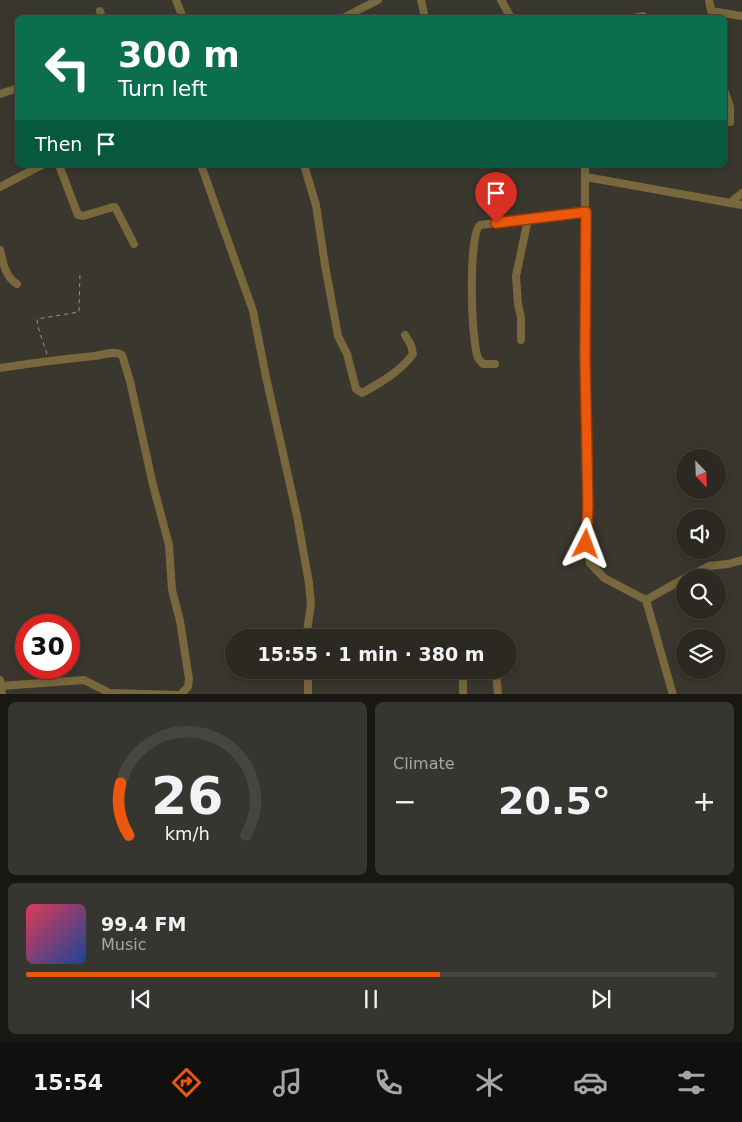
<!DOCTYPE html>
<meta charset="utf-8">
<style>
body{margin:0;font-family:"DejaVu Sans",sans-serif;background:#37352f;color:#f1f3f6;height:100vh;display:flex;flex-direction:column;font-size:19px;white-space:nowrap}
*{box-sizing:border-box;margin:0}
p{font-size:16px;color:#a6a6a5}
.icon{flex:none;width:28px;height:28px;fill:none;stroke:currentColor;stroke-width:2;stroke-linecap:round;stroke-linejoin:round}
.map{position:relative;height:694px;overflow:hidden}
.panel{display:flex;flex-direction:column;gap:8px;padding:8px;background:#181713;flex:1}
.panel>*{flex:none}
.guide{position:absolute;left:15px;top:15px;width:712px;height:152px;border-radius:8px;box-shadow:0 2px 12px #0003,0 0 0 1px #474540;background:#0b6e4f;color:#fff;overflow:hidden}
.needle{width:32px;rotate:157deg}
.tools{position:absolute;left:676px;top:449px;display:grid;gap:10px}
.tools a{display:grid;place-items:center;width:50px;height:50px;border-radius:50%;background:#2b2922;box-shadow:0 2px 12px #0003,0 0 0 1px #474540;font-size:25px}
.speed{position:absolute;left:15px;top:614px;display:flex;gap:10px;font-size:25px;font-weight:700;text-align:center}
.speed>*{display:grid;place-content:center;width:65px;height:65px;border-radius:50%;background:#2b2922;box-shadow:0 2px 12px #0003,0 0 0 1px #474540;line-height:1}
.speed .limit{border:8px solid #d22;background:#fff;color:#111}
.pin{position:absolute;display:grid;place-items:center;width:42px;height:42px;color:#fff;margin:-51px -21px;border-radius:50% 50% 50% 0;rotate:-45deg;box-shadow:0 0 5px #0007}
.pin .icon{rotate:45deg}
.me{position:absolute;width:55px;margin:-28px;rotate:3deg;stroke-linejoin:round;filter:drop-shadow(0 0 4px #0008)}
.turn{display:flex;align-items:center;gap:18px;height:105px;padding:0 20px;font-size:22px}
.turn .icon{width:65px;height:65px;stroke-width:2.5}
.turn b{display:block;font-size:35px;line-height:42px}
.then{display:flex;align-items:center;height:48px;padding:0 20px;background:#0003;gap:10px;font-size:19px}
.big{font-size:38px;font-weight:600;line-height:1.1}
.panel .card{flex:1;display:flex;flex-direction:column;justify-content:center;gap:8px;min-width:0;padding:0 18px;border-radius:8px;background:#37352f}
.panel .dial{align-items:center;gap:0}
.dial svg{height:130px;overflow:visible;fill:none;stroke:#474540;stroke-width:7;stroke-linecap:round;text-anchor:middle}
.dial text{fill:#f1f3f6;stroke:none}
.song{display:flex;align-items:center;gap:15px}
.cover{width:60px;height:60px;border-radius:8px;background:linear-gradient(135deg,hsl(350 70% 55%),hsl(220 70% 35%))}
.played{height:5px;border-radius:2px;background:linear-gradient(90deg,#ea580c 60%,#474540 60%)}
.keys{display:flex;justify-content:space-around;direction:ltr}
.heat{display:flex;justify-content:space-between;align-items:center;font-size:28px;direction:ltr}
.panel .tiles{flex:1;display:grid;gap:8px;grid-template-columns:1fr 1fr}
.card:last-child{grid-column:span 2}
.trip{position:absolute;left:225px;top:629px;width:292px;height:50px;border-radius:25px;background:#2b2922;box-shadow:0 2px 12px #0003,0 0 0 1px #474540;font-weight:600;line-height:50px;text-align:center}
.menu{display:flex;height:80px;justify-content:space-around;align-items:center;background:#11100e;color:#a6a6a5}
.menu .icon{width:35px;height:35px}
.menu .current{color:#ea580c}
.menu b{font-size:22px;color:#f1f3f6}
.map>svg:first-child{display:block}
.lines{fill:none;stroke-linecap:round;stroke-linejoin:round}
.path{stroke:#95948d;stroke-width:1;stroke-dasharray:4 4;stroke-linecap:butt}
.minor{stroke:#79683d;stroke-width:8}
.route-casing{stroke:#983908;stroke-width:12}
.route{stroke:#ea580c;stroke-width:9}
</style>
<div class="map">
<svg width="742" height="695" viewBox="0 0 742 695">
<rect width="100%" height="100%" fill="#39372e"/>
<g class="lines">
<path class="path" d="M 47,354 L 38,327 L 37,319 L 79,312 L 80,272"/>
<g class="minor">
<path d="M 176,0 L 183,18"/>
<path d="M 421,0 L 425,18"/>
<path d="M 501,0 L 511,18"/>
<path d="M 709,0 L 711,11 L 742,16"/>
<path d="M 100,11 L 102,18"/>
<path d="M 343,18 L 378,0"/>
<path d="M 634,18 L 643,16"/>
<path d="M 725,92 L 730,107 L 730,122"/>
<path d="M 0,94 L 18,88"/>
<path d="M 59,165 L 78,215 L 83,216 L 113,207 L 115,207 L 134,244"/>
<path d="M 201,165 L 253,311 L 266,377 L 297,516 L 309,583 L 311,604 L 306,638"/>
<path d="M 304,165 L 316,205 L 325,265 L 338,336 L 347,354 L 356,389 L 362,393 C 380,383 401,371 413,354 L 411,345 L 405,335"/>
<path d="M 585,165 L 585,359 L 588,506 L 586,544 L 590,563 L 604,578 L 646,600 L 673,695"/>
<path d="M 586,177 L 742,205"/>
<path d="M 0,187 L 42,165"/>
<path d="M 730,203 L 742,193"/>
<path d="M 0,250 C 3,262 5,277 17,284"/>
<path d="M 521,340 L 521,318 L 518,304 L 516,276 L 528,219"/>
<path d="M 495,364 L 483,364 C 482,363 479,359 478,358 C 471,342 468,235 480,225 L 585,212"/>
<path d="M 0,368 C 32,363 63,359 95,356 C 103,355 114,350 122,355 L 130,381 L 153,485 L 169,545 L 172,590 L 180,621 L 189,679 L 188,687 L 180,695"/>
<path d="M 686,578 L 709,566 L 728,564 L 742,560"/>
<path d="M 646,600 L 685,578"/>
<path d="M 463,670 L 463,695"/>
<path d="M 496,670 L 498,695"/>
<path d="M 0,680 L 2,695"/>
<path d="M 1,686 L 84,680 L 110,693 L 177,695"/>
<path d="M 308,695 L 308,670"/>
</g>
</g>
<g class="lines">
<defs>
<path id="route" d="M 496,223 L 586,212 L 585,359 L 588,506 L 586,544"/>
</defs>
<use href="#route" class="route-casing"/>
<use href="#route" class="route"/>
</g>
</svg>
<div class="tools">
<a><svg class="needle" viewBox="-14 -14 28 28"><path d="M0-13l5 13h-10z" fill="#e53935"/><path d="M0 13l5-13h-10z" fill="#a6a6a5"/></svg></a>
<a><svg class="icon" aria-label="sound" viewBox="0 0 24 24"><path d="M4 9h4l5-4v14l-5-4H4zM17 9q2 3 0 6"/></svg></a>
<a><svg class="icon" aria-label="search" viewBox="0 0 24 24"><circle cx="10" cy="10" r="6"/><path d="M15 15l6 6"/></svg></a>
<a><svg class="icon" aria-label="layers" viewBox="0 0 24 24"><path d="M12 4l9 5-9 5-9-5zM3 14l9 5 9-5"/></svg></a>
</div>
<div class="speed"><div class="limit">30</div></div>
<div class="pin" style="left:496px;top:223px;background:#d93025"><svg class="icon" aria-label="arrive" viewBox="0 0 24 24"><path d="M6 21V4h12l-3 4 3 4H6"/></svg></div>
<svg class="me" style="left:586px;top:544px" viewBox="-20 -20 40 40"><path d="M0-17L14 15 0 8-14 15z" fill="#ea580c" stroke="#fff" stroke-width="4"/></svg>
<div class="trip">15:55 · 1 min · 380 m</div>
<div class="guide">
<div class="turn"><svg class="icon" aria-label="left" viewBox="0 0 24 24"><path d="M17 20v-9H6M10 6l-5 5 5 5"/></svg><div><b>300 m</b>Turn left</div></div>
<div class="then">Then<svg class="icon" aria-label="arrive" viewBox="0 0 24 24"><path d="M6 21V4h12l-3 4 3 4H6"/></svg></div>
</div>
</div>
<section class="panel">
<div class="tiles">
<div class="card dial"><svg viewBox="0 0 100 80">
<path d="M14 69A42 42 0 1 1 86 69"/>
<path d="M14 69A42 42 0 0 1 9 37" stroke="#ea580c"/>
<text x="50" y="56" font-size="32" font-weight="700">26</text>
<text x="50" y="72" font-size="11">km/h</text>
</svg></div>
<div class="card"><p>Climate</p>
<div class="heat"><a>−</a><b class="big">20.5°</b><a>+</a></div>
</div>
<div class="card">
<div class="song"><i class="cover"></i><div><b>99.4 FM</b><p>Music</p></div></div>
<div class="played"></div>
<div class="keys"><svg class="icon" aria-label="previous" viewBox="0 0 24 24"><path d="M18 5L8 12l10 7zM5 5v14"/></svg><svg class="icon" aria-label="pause" viewBox="0 0 24 24"><path d="M8 5v14M16 5v14"/></svg><svg class="icon" aria-label="next" viewBox="0 0 24 24"><path d="M6 5l10 7-10 7zM19 5v14"/></svg></div>
</div>
</div>
</section>
<nav class="menu">
<b>15:54</b>
<svg class="icon current" aria-label="directions" viewBox="0 0 24 24"><path d="M12 3l9 9-9 9-9-9zM9 14v-3h6M13 9l2 2-2 2"/></svg>
<svg class="icon" aria-label="music" viewBox="0 0 24 24"><path d="M9 18V5l10-2v13"/><circle cx="6" cy="18" r="3"/><circle cx="16" cy="16" r="3"/></svg>
<svg class="icon" aria-label="phone" viewBox="0 0 24 24"><path d="M5 4h4l2 5-3 2q2 4 5 5l2-3 5 2v4C11 20 4 13 5 4z"/></svg>
<svg class="icon" aria-label="climate" viewBox="0 0 24 24"><path d="M12 3v18M4 7l16 10M4 17L20 7"/></svg>
<svg class="icon" aria-label="car" viewBox="0 0 24 24"><path d="M5 17H2v-5l4-1 3-4h7l3 4 3 1v5h-3M9 17h6M6 11h13"/><circle cx="7" cy="17" r="2"/><circle cx="17" cy="17" r="2"/></svg>
<svg class="icon" aria-label="filters" viewBox="0 0 24 24"><path d="M4 7h16M4 17h16"/><circle cx="9" cy="7" r="2"/><circle cx="15" cy="17" r="2"/></svg>
</nav>
